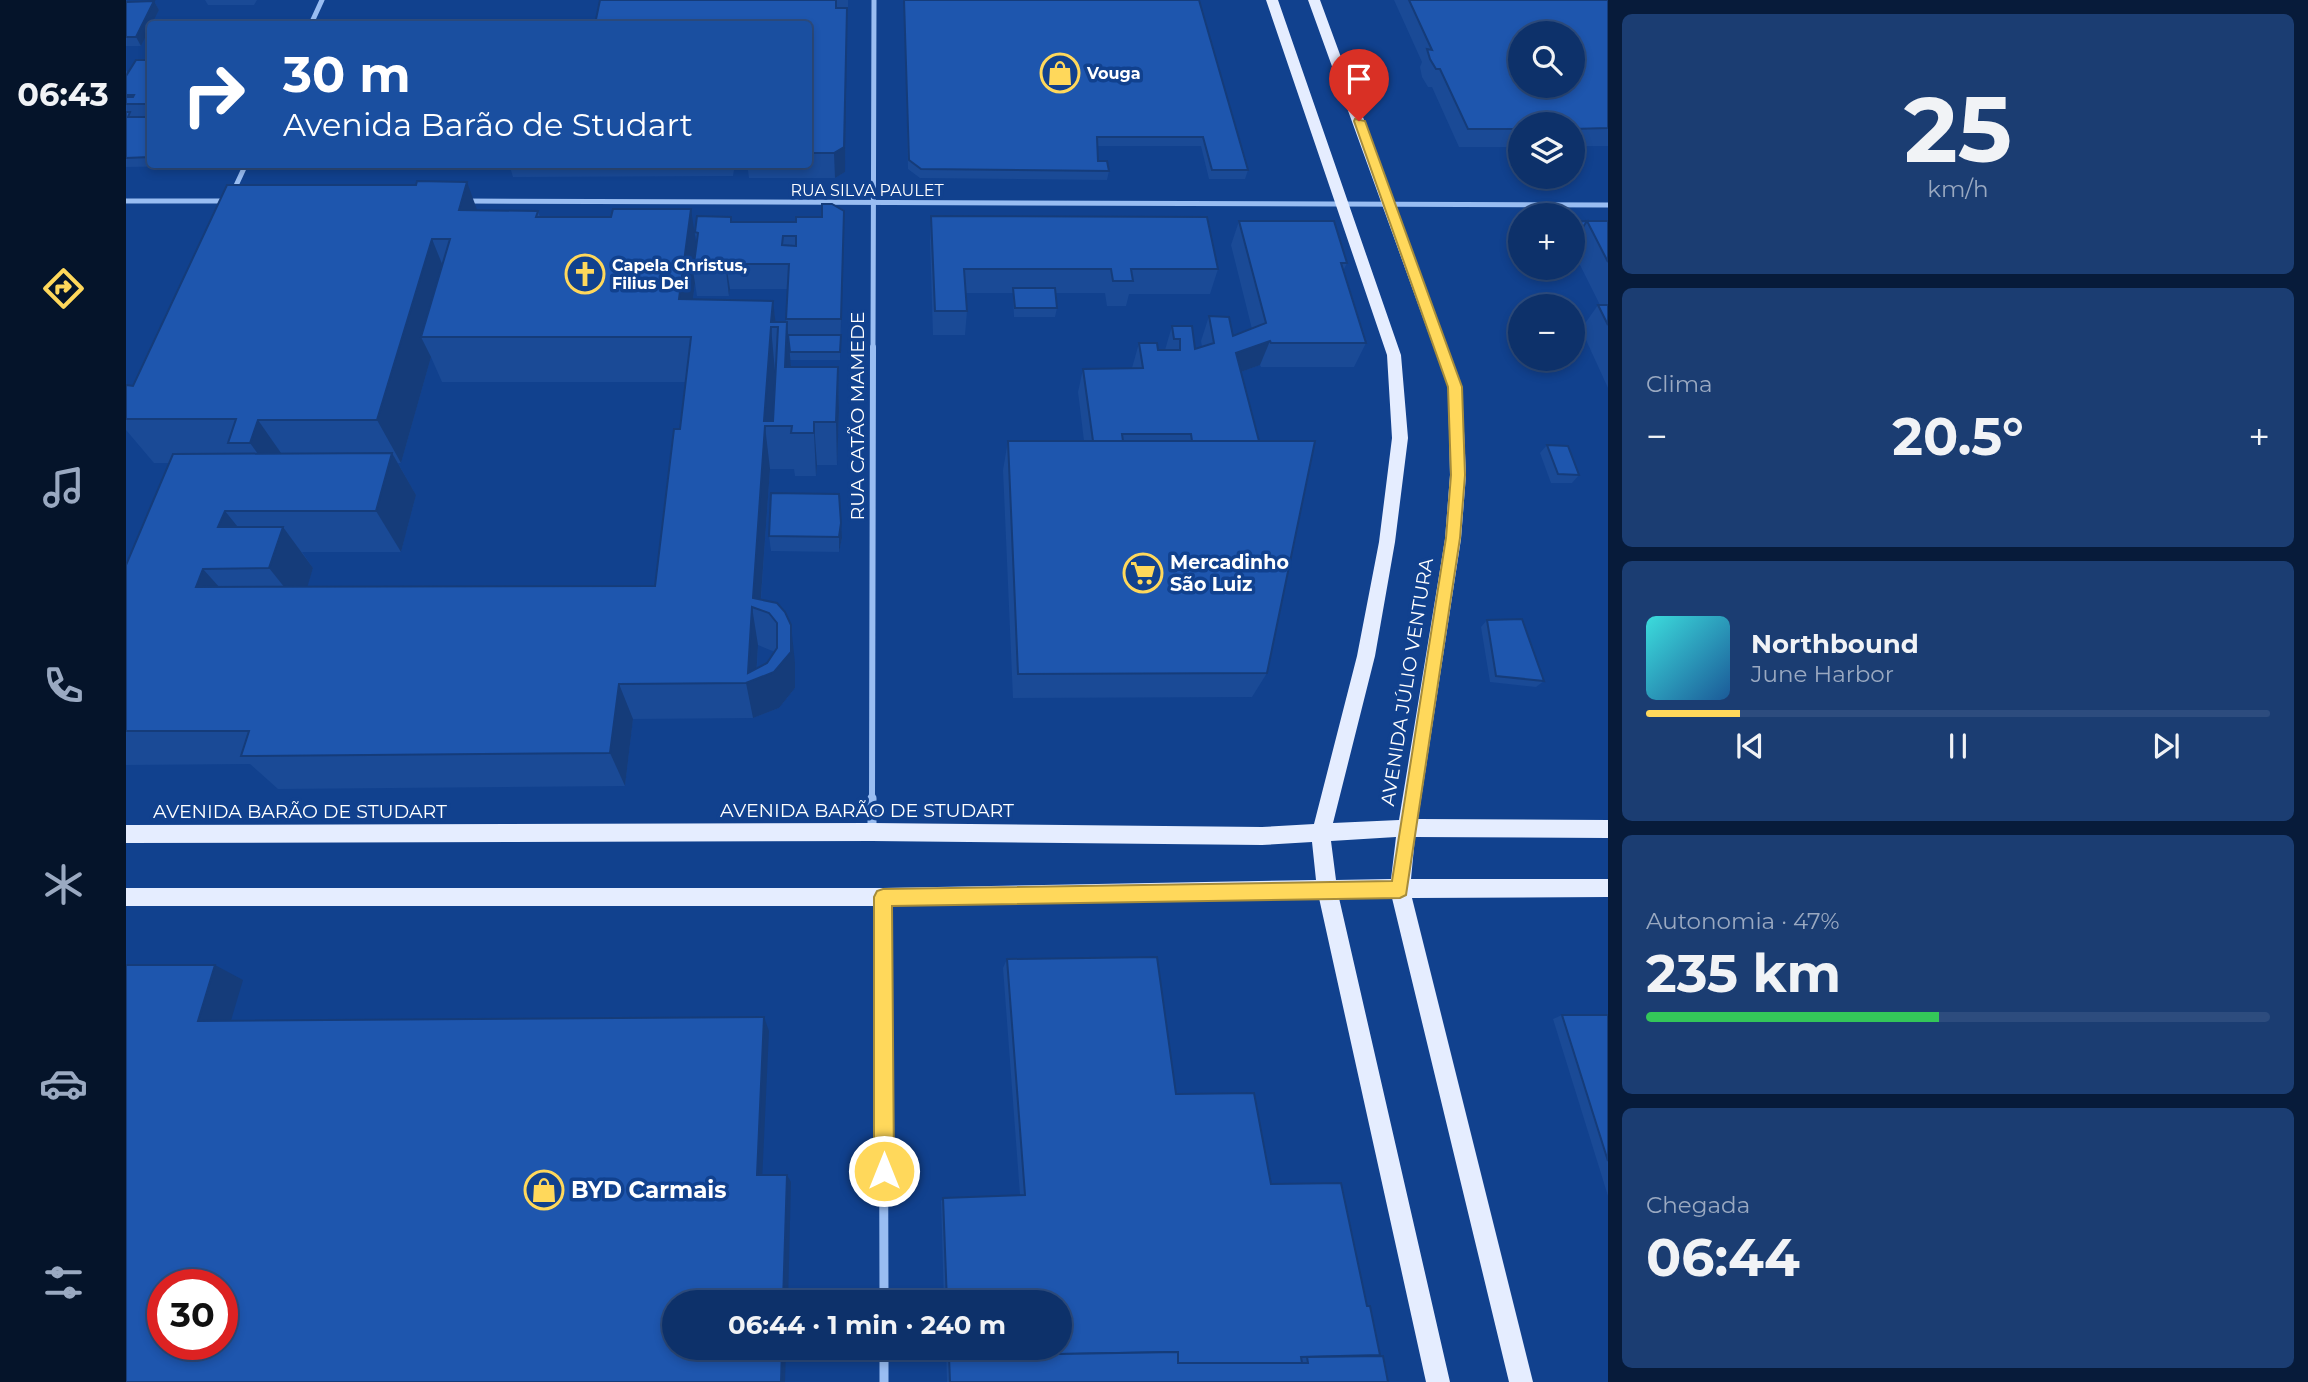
<!DOCTYPE html>
<html lang="pt">
<meta charset="utf-8">
<style>
body{margin:0;font-family:Montserrat,sans-serif;background:#1b3d72;color:#f1f3f6;height:100vh;display:flex;flex-direction:column;font-size:26px;white-space:nowrap}
*{box-sizing:border-box;margin:0}
p{font-size:23px;color:#9aa9c1}
.icon{flex:none;width:38px;height:38px;fill:none;stroke:currentColor;stroke-width:2;stroke-linecap:round;stroke-linejoin:round}
.map{position:relative;flex:1;overflow:hidden}
.details{display:flex;flex-direction:column;gap:14px;padding:14px;background:#071b3a;width:700px}
.details>*{flex:none}
.top-card{position:absolute;left:21px;top:21px;width:665px;height:147px;border-radius:7px;box-shadow:0 4px 10px #0003,0 0 0 2px #2d4c7e;background:#1a4fa0;color:#fff;overflow:hidden}
.fabs{position:absolute;left:1382px;top:21px;display:grid;gap:14px}
.fabs a{display:grid;place-items:center;width:77px;height:77px;border-radius:50%;background:#0d316a;box-shadow:0 4px 10px #0003,0 0 0 2px #2d4c7e;font-size:35px}
.speed{position:absolute;left:21px;top:1269px;display:flex;gap:14px;font-size:35px;font-weight:700;text-align:center}
.speed>*{display:grid;place-content:center;width:91px;height:91px;border-radius:50%;background:#0d316a;box-shadow:0 4px 10px #0003,0 0 0 2px #2d4c7e;line-height:1}
.speed .limit{border:10px solid #d22;background:#fff;color:#111}
.pin{position:absolute;display:grid;place-items:center;width:60px;height:60px;color:#fff;margin:-72px -30px;border-radius:50% 50% 50% 0;rotate:-45deg;box-shadow:0 0 7px #0007}
.pin .icon{rotate:45deg}
.me{position:absolute;width:77px;margin:-38px;rotate:0deg;stroke-linejoin:round;filter:drop-shadow(0 0 5px #0008)}
.turn{display:flex;align-items:center;gap:24px;height:147px;padding:0 21px;font-size:32px}
.turn .icon{width:91px;height:91px;stroke-width:2.5}
.turn b{display:block;font-size:49px;line-height:60px}
.big{font-size:52px;font-weight:700;line-height:1.1}
.details .widget{flex:1;display:flex;flex-direction:column;justify-content:center;gap:10px;min-width:0;padding:0 24px;border-radius:10px;background:#1b3d72}
.details .dial{align-items:center;gap:0}
.dial b{font-size:91px;line-height:1}
.song{display:flex;align-items:center;gap:21px}
.cover{width:84px;height:84px;border-radius:10px;background:linear-gradient(135deg,hsl(180 70% 55%),hsl(210 70% 35%))}
.played{height:7px;border-radius:4px;background:linear-gradient(90deg,#ffd85b 15%,#2d4c7e 15%)}
.keys{display:flex;justify-content:space-around;direction:ltr}
.heat{display:flex;justify-content:space-between;align-items:center;font-size:38px;direction:ltr}
.charge{height:10px;border-radius:5px;background:linear-gradient(90deg,#34c759 47%,#2d4c7e 0)}
.trip{position:absolute;left:536px;top:1290px;width:410px;height:70px;border-radius:35px;background:#0d316a;box-shadow:0 4px 10px #0003,0 0 0 2px #2d4c7e;font-weight:700;line-height:70px;text-align:center}
main{display:flex;flex:1;min-height:0}
.tab-bar{display:flex;flex-direction:column;width:126px;justify-content:space-around;align-items:center;background:#05142a;color:#9aa9c1}
.tab-bar .icon{width:49px;height:49px}
.tab-bar .selected{color:#ffd85b}
.tab-bar b{font-size:32px;color:#f1f3f6}
.map>svg:first-child{display:block}
.lines{fill:none;stroke-linecap:round;stroke-linejoin:round}
.street-far2{stroke:#99bdf2;stroke-width:5}
.street-far1{stroke:#99bdf2;stroke-width:6}
.street{stroke:#99bdf2;stroke-width:9}
.primary{fill:#e5edff;fill-rule:evenodd}
.wall{fill:#1a4a96;fill-rule:evenodd}
.shaded-wall{fill:#153c7a}
.building{fill:#1e56ae;stroke:#153c7a;stroke-width:2;fill-rule:evenodd}
.route{fill:#ffd85b;stroke:#a68c3b;stroke-width:2}
.labels{text-anchor:middle;dominant-baseline:central;stroke-width:7;stroke-linejoin:round;paint-order:stroke}
.far-poi-label{font-size:16px;font-weight:bold;fill:#fff;stroke:#11418e;text-anchor:start}
.far-street-label{font-size:16px;fill:#fff;stroke:#11418e}
.street-label{font-size:19px;fill:#fff;stroke:#11418e}
.poi-label{font-size:19px;font-weight:bold;fill:#fff;stroke:#11418e;text-anchor:start}
.near-poi-label{font-size:23px;font-weight:bold;fill:#fff;stroke:#11418e;text-anchor:start}
</style>
<main>
<nav class="tab-bar">
<b>06:43</b>
<svg class="icon selected" aria-label="directions" viewBox="0 0 24 24"><path d="M12 3l9 9-9 9-9-9zM9 14v-3h6M13 9l2 2-2 2"/></svg>
<svg class="icon" aria-label="music" viewBox="0 0 24 24"><path d="M9 18V5l10-2v13"/><circle cx="6" cy="18" r="3"/><circle cx="16" cy="16" r="3"/></svg>
<svg class="icon" aria-label="phone" viewBox="0 0 24 24"><path d="M5 4h4l2 5-3 2q2 4 5 5l2-3 5 2v4C11 20 4 13 5 4z"/></svg>
<svg class="icon" aria-label="climate" viewBox="0 0 24 24"><path d="M12 3v18M4 7l16 10M4 17L20 7"/></svg>
<svg class="icon" aria-label="car" viewBox="0 0 24 24"><path d="M5 17H2v-5l4-1 3-4h7l3 4 3 1v5h-3M9 17h6M6 11h13"/><circle cx="7" cy="17" r="2"/><circle cx="17" cy="17" r="2"/></svg>
<svg class="icon" aria-label="filters" viewBox="0 0 24 24"><path d="M4 7h16M4 17h16"/><circle cx="9" cy="7" r="2"/><circle cx="15" cy="17" r="2"/></svg>
</nav>
<div class="map">
<svg width="1482" height="1382" viewBox="0 0 1482 1382">
<rect width="100%" height="100%" fill="#11418e"/>
<g class="lines">
<g class="street-far2">
<path d="M 185,24 L 196,0"/>
<path d="M 107,192 L 120,164"/>
<path d="M 0,201 L 102,201"/>
<path d="M 338,201 L 1482,205"/>
<path d="M 747,349 L 748,0"/>
</g>
<path class="street-far1" d="M 746,800 L 747,347"/>
<g class="street">
<path d="M 746,832 L 746,798"/>
<path d="M 757,897 L 758,1302"/>
<path d="M 758,1348 L 758,1382"/>
</g>
<path class="primary" d="M 1140,0 L 1152,0 L 1275,355 L 1282,438 L 1269,542 L 1249,656 L 1207,823 L 1273,820 L 1319,539 L 1324,475 L 1322,387 L 1182,0 L 1194,0 L 1336,387 L 1340,475 L 1335,539 L 1292,819 L 1482,820 L 1482,838 L 1289,837 L 1285,879 L 1482,879 L 1482,897 L 1286,898 L 1407,1382 L 1383,1382 L 1266,898 L 1213,898 L 1324,1382 L 1300,1382 L 1193,898 L 757,906 L 0,906 L 0,888 L 757,888 L 1190,880 L 1186,842 L 1136,845 L 746,841 L 0,843 L 0,825 L 746,823 L 1136,827 L 1188,824 L 1231,656 L 1253,542 L 1266,438 L 1261,355 ZM 1270,837 L 1265,879 L 1210,880 L 1205,841 Z"/>
</g>
<g class="wall">
<path d="M 79,0 L 131,0 L 128,5 L 82,5 Z"/>
<path d="M 474,0 L 722,0 L 722,9 L 721,9 L 719,172 L 709,178 L 623,178 L 621,164 L 682,164 L 682,24 Z"/>
<path d="M 778,0 L 1073,0 L 1122,170 L 1119,179 L 1083,179 L 1075,146 L 971,146 L 972,161 L 983,171 L 981,180 L 794,178 L 782,169 Z"/>
<path d="M 1268,0 L 1482,0 L 1482,146 L 1447,146 L 1447,124 L 1395,124 L 1395,147 L 1333,147 L 1306,87 L 1302,87 L 1296,77 L 1294,67 L 1296,62 Z"/>
<path d="M 28,1 L 33,10 L 15,46 L 0,46 L 0,2 Z"/>
<path d="M 24,60 L 24,164 L 65,164 L 65,166 L 0,167 L 0,70 L 2,73 Z"/>
<path d="M 383,164 L 609,164 L 607,176 L 387,177 Z"/>
<path d="M 351,210 L 412,211 L 414,217 L 571,244 L 569,232 L 605,217 L 606,222 L 718,236 L 714,360 L 664,360 L 665,367 L 712,367 L 713,411 L 711,465 L 691,465 L 690,476 L 669,476 L 668,469 L 644,469 L 635,600 L 651,603 L 669,663 L 669,688 L 653,708 L 627,718 L 507,719 L 499,786 L 152,789 L 124,764 L 0,765 L 0,565 L 43,463 L 28,463 L 0,430 L 0,385 L 7,386 ZM 569,283 L 571,296 L 603,296 L 604,289 L 661,289 L 660,322 L 649,322 L 647,301 L 567,299 ZM 305,357 L 316,382 L 559,382 L 554,429 L 529,586 L 181,587 L 187,568 L 176,552 L 275,552 L 290,495 L 272,463 L 275,463 ZM 649,372 L 647,421 L 646,421 ZM 632,645 L 649,652 L 641,663 L 631,668 Z"/>
<path d="M 805,216 L 1092,269 L 1084,294 L 1003,294 L 1000,306 L 981,306 L 979,293 L 929,293 L 931,308 L 929,317 L 888,317 L 887,293 L 840,293 L 841,311 L 839,335 L 807,335 L 804,241 Z"/>
<path d="M 1113,221 L 1221,263 L 1217,271 L 1240,343 L 1228,367 L 1135,367 L 1134,365 L 1115,372 L 1141,673 L 1126,697 L 887,698 L 877,470 L 882,441 L 958,441 L 952,392 L 957,369 L 1006,368 L 1013,343 L 1032,350 L 1039,350 L 1046,326 L 1069,349 L 1076,347 L 1075,341 L 1083,316 L 1107,336 L 1126,329 L 1105,245 Z"/>
<path d="M 1482,221 L 1482,388 L 1455,329 L 1472,305 L 1474,305 L 1447,251 L 1447,222 Z"/>
<path d="M 1421,445 L 1453,475 L 1446,483 L 1425,483 L 1414,453 Z"/>
<path d="M 645,493 L 716,538 L 713,552 L 645,551 L 643,536 Z"/>
<path d="M 1361,620 L 1418,681 L 1410,687 L 1364,682 L 1355,627 Z"/>
<path d="M 881,959 L 1050,1094 L 1145,1184 L 1241,1306 L 1262,1382 L 821,1382 L 820,1348 L 933,1348 L 933,1302 L 818,1302 L 815,1201 L 817,1198 L 894,1195 L 877,968 Z"/>
<path d="M 1436,1015 L 1482,1015 L 1482,1196 L 1427,1019 Z"/>
</g>
<g class="shaded-wall">
<path d="M 28,1 L 33,10 L 15,46 L 10,37 Z"/>
<path d="M 721,8 L 719,172 L 709,178 L 708,153 Z"/>
<path d="M 341,182 L 358,229 L 333,210 Z"/>
<path d="M 565,209 L 572,256 L 567,271 L 569,283 L 562,337 L 553,299 Z"/>
<path d="M 718,211 L 718,236 L 714,360 L 715,319 Z"/>
<path d="M 306,239 L 325,286 L 295,337 L 305,357 L 275,463 L 251,420 Z"/>
<path d="M 600,264 L 604,289 L 603,296 L 600,271 Z"/>
<path d="M 647,301 L 650,327 L 645,322 Z"/>
<path d="M 661,322 L 665,367 L 659,367 Z"/>
<path d="M 645,327 L 649,372 L 646,426 L 638,421 Z"/>
<path d="M 1144,341 L 1134,365 L 1101,377 L 1110,353 Z"/>
<path d="M 712,367 L 713,411 L 711,465 L 710,422 Z"/>
<path d="M 132,420 L 162,463 L 155,486 L 124,443 Z"/>
<path d="M 688,422 L 691,465 L 690,476 L 688,433 Z"/>
<path d="M 639,426 L 644,469 L 634,610 L 627,598 Z"/>
<path d="M 266,453 L 290,495 L 275,552 L 250,511 Z"/>
<path d="M 99,511 L 132,552 L 92,527 Z"/>
<path d="M 715,523 L 716,538 L 713,552 L 713,537 Z"/>
<path d="M 157,527 L 187,568 L 175,608 L 143,568 Z"/>
<path d="M 77,569 L 112,608 L 70,587 Z"/>
<path d="M 626,607 L 632,645 L 630,679 L 648,672 L 665,625 L 669,663 L 669,688 L 653,708 L 627,718 L 620,683 L 622,673 Z"/>
<path d="M 493,684 L 507,719 L 499,786 L 484,753 Z"/>
<path d="M 89,965 L 117,980 L 101,1034 L 72,1021 Z"/>
<path d="M 638,1017 L 643,1031 L 636,1182 L 631,1175 Z"/>
<path d="M 661,1175 L 665,1182 L 662,1302 L 657,1302 Z"/>
<path d="M 656,1348 L 660,1348 L 659,1382 L 655,1382 Z"/>
</g>
<g class="building">
<path d="M 474,0 L 710,0 L 710,8 L 721,8 L 718,147 L 708,153 L 682,153 L 682,24 L 469,24 Z"/>
<path d="M 778,0 L 1073,0 L 1122,170 L 1086,170 L 1077,137 L 971,137 L 972,161 L 981,161 L 983,171 L 795,169 L 783,160 Z"/>
<path d="M 1283,0 L 1482,0 L 1482,128 L 1447,129 L 1447,124 L 1395,124 L 1395,129 L 1342,129 L 1314,69 L 1310,69 L 1304,59 L 1301,49 L 1306,50 ZM 1395,33 L 1447,33 L 1447,86 L 1395,86 Z"/>
<path d="M 28,1 L 10,37 L 0,37 L 0,2 Z"/>
<path d="M 10,60 L 24,60 L 24,104 L 0,104 L 0,97 L 7,97 L 8,95 L 0,95 L 0,76 Z"/>
<path d="M 0,112 L 4,112 L 2,117 L 24,117 L 24,157 L 0,158 Z"/>
<path d="M 291,181 L 341,182 L 333,210 L 412,211 L 410,217 L 485,217 L 487,209 L 565,209 L 553,299 L 647,301 L 645,322 L 661,322 L 659,367 L 712,367 L 710,422 L 688,422 L 688,433 L 665,433 L 666,426 L 639,426 L 627,598 L 651,603 L 659,612 L 665,625 L 665,652 L 648,672 L 620,683 L 493,684 L 484,753 L 115,756 L 123,731 L 0,731 L 0,565 L 47,454 L 266,453 L 250,511 L 99,511 L 92,527 L 157,527 L 143,568 L 77,569 L 70,587 L 529,586 L 548,429 L 554,429 L 565,337 L 295,337 L 324,239 L 306,239 L 251,420 L 132,420 L 124,443 L 102,443 L 110,419 L 0,419 L 0,385 L 7,386 L 101,185 L 290,185 ZM 645,327 L 652,327 L 647,421 L 638,421 ZM 626,607 L 643,613 L 651,623 L 651,648 L 641,663 L 622,673 Z"/>
<path d="M 696,204 L 706,204 L 718,211 L 715,319 L 660,319 L 663,264 L 600,264 L 600,271 L 567,271 L 572,233 L 569,232 L 571,216 L 605,217 L 605,222 L 670,222 L 670,217 L 696,217 ZM 657,236 L 670,236 L 670,246 L 656,245 Z"/>
<path d="M 805,216 L 1081,217 L 1092,269 L 1005,269 L 1007,281 L 987,281 L 985,269 L 838,269 L 841,311 L 809,311 Z"/>
<path d="M 1113,221 L 1208,221 L 1221,263 L 1215,263 L 1240,343 L 1145,343 L 1144,341 L 1110,353 L 1133,441 L 1066,441 L 1065,434 L 996,434 L 997,441 L 967,441 L 957,369 L 1017,368 L 1013,343 L 1031,343 L 1032,350 L 1054,350 L 1054,339 L 1048,339 L 1046,326 L 1066,326 L 1069,349 L 1088,343 L 1083,316 L 1103,317 L 1107,336 L 1140,323 Z"/>
<path d="M 1461,221 L 1482,221 L 1482,262 Z"/>
<path d="M 1461,221 L 1453,233 L 1447,233 L 1447,222 Z"/>
<path d="M 887,288 L 929,288 L 931,308 L 889,308 Z"/>
<path d="M 1472,305 L 1482,305 L 1482,325 Z"/>
<path d="M 662,335 L 715,335 L 714,352 L 664,352 Z"/>
<path d="M 882,441 L 1189,441 L 1141,673 L 892,674 Z"/>
<path d="M 1421,445 L 1442,446 L 1453,475 L 1432,474 Z"/>
<path d="M 645,493 L 713,494 L 715,523 L 713,537 L 643,536 Z"/>
<path d="M 1396,619 L 1418,681 L 1370,676 L 1361,620 Z"/>
<path d="M 1031,957 L 1050,1094 L 1128,1093 L 1145,1184 L 1215,1183 L 1241,1306 L 1244,1306 L 1254,1355 L 1175,1357 L 1176,1363 L 1052,1363 L 1052,1352 L 1048,1352 L 822,1356 L 822,1348 L 933,1348 L 933,1302 L 821,1302 L 817,1198 L 899,1195 L 881,959 Z"/>
<path d="M 0,965 L 89,965 L 72,1021 L 638,1017 L 631,1175 L 661,1175 L 657,1302 L 548,1302 L 548,1348 L 656,1348 L 655,1382 L 0,1382 ZM 37,1284 L 96,1284 L 96,1344 L 37,1344 Z"/>
<path d="M 1436,1015 L 1482,1015 L 1482,1161 Z"/>
<path d="M 1052,1352 L 1052,1363 L 1182,1363 L 1181,1357 L 1257,1356 L 1262,1382 L 824,1382 L 823,1356 Z"/>
</g>
<path class="route" d="M 1229,119 L 1239,121 L 1336,387 L 1339,475 L 1334,538 L 1280,895 L 1274,898 L 766,906 L 768,1171 L 765,1178 L 758,1181 L 751,1178 L 748,1171 L 748,897 L 751,891 L 757,889 L 1266,881 L 1320,538 L 1325,475 L 1322,387 L 1228,121 Z"/>
<defs>
<symbol id="shop-ring" viewBox="-11 -11 22 22"><circle r="9.5" fill="#11418e" stroke="#ffd85b" stroke-width="1.5"/><path d="M-5-2.5h2.3a2.7 3.5 0 0 1 5.4 0H5L5.5 6h-11ZM-1.5-2.5h3a1.5 2.3 0 0 0-3 0Z" fill="#ffd85b"/></symbol>
<symbol id="church-ring" viewBox="-11 -11 22 22"><circle r="9.5" fill="#11418e" stroke="#ffd85b" stroke-width="1.5"/><path d="M-1.2-6h2.4v3.5h3.3v2.4h-3.3V6h-2.4V-.1h-3.3v-2.4h3.3Z" fill="#ffd85b"/></symbol>
<symbol id="supermarket-ring" viewBox="-11 -11 22 22"><circle r="9.5" fill="#11418e" stroke="#ffd85b" stroke-width="1.5"/><path d="M-6-5.5h2.5l.6 2H6L4.5 2H-2.5L-4.4-4H-6ZM-1.5 3.2a1.3 1.3 0 1 0 .1 0ZM3 3.2a1.3 1.3 0 1 0 .1 0Z" fill="#ffd85b"/></symbol>
</defs>
<g fill-rule="evenodd">
<use href="#shop-ring" x="912" y="51" width="44" height="44"/>
<use href="#church-ring" x="437" y="252" width="44" height="44"/>
<use href="#supermarket-ring" x="995" y="551" width="44" height="44"/>
<use href="#shop-ring" x="396" y="1168" width="44" height="44"/>
</g>
<g class="labels">
<g class="far-poi-label">
<text x="961" y="73">Vouga</text>
<text x="486" y="265">Capela Christus,<tspan x="486" dy="18">Filius Dei</tspan></text>
</g>
<g class="far-street-label">
<text x="741" y="190">RUA SILVA PAULET</text>
</g>
<g class="street-label">
<text transform="translate(731 416) rotate(-90)">RUA CATÃO MAMEDE</text>
<text transform="translate(1281 682) rotate(-81)">AVENIDA JÚLIO VENTURA</text>
<text x="741" y="810">AVENIDA BARÃO DE STUDART</text>
<text x="174" y="811">AVENIDA BARÃO DE STUDART</text>
</g>
<g class="poi-label">
<text x="1044" y="562">Mercadinho<tspan x="1044" dy="22">São Luiz</tspan></text>
</g>
<g class="near-poi-label">
<text x="445" y="1190">BYD Carmais</text>
</g>
</g>
</svg>
<div class="fabs">
<a><svg class="icon" aria-label="search" viewBox="0 0 24 24"><circle cx="10" cy="10" r="6"/><path d="M15 15l6 6"/></svg></a>
<a><svg class="icon" aria-label="layers" viewBox="0 0 24 24"><path d="M12 4l9 5-9 5-9-5zM3 14l9 5 9-5"/></svg></a>
<a>+</a>
<a>−</a>
</div>
<div class="speed"><div class="limit">30</div></div>
<div class="pin" style="left:1233px;top:121px;background:#d93025"><svg class="icon" aria-label="arrive" viewBox="0 0 24 24"><path d="M6 21V4h12l-3 4 3 4H6"/></svg></div>
<svg class="me" style="left:758px;top:1171px" viewBox="-20 -20 40 40"><circle r="17" fill="#ffd85b" stroke="#fff" stroke-width="3"/><path d="M0-11L8 9 0 5-8 9z" fill="#fff"/></svg>
<div class="trip">06:44 · 1 min · 240 m</div>
<div class="top-card">
<div class="turn"><svg class="icon" aria-label="right" viewBox="0 0 24 24"><path d="M7 20v-9h11M14 6l5 5-5 5"/></svg><div><b>30 m</b>Avenida Barão de Studart</div></div>
</div>
</div>
<section class="details">
<div class="widget dial"><b>25</b><p>km/h</p></div>
<div class="widget"><p>Clima</p>
<div class="heat"><a>−</a><b class="big">20.5°</b><a>+</a></div>
</div>
<div class="widget">
<div class="song"><i class="cover"></i><div><b>Northbound</b><p>June Harbor</p></div></div>
<div class="played"></div>
<div class="keys"><svg class="icon" aria-label="previous" viewBox="0 0 24 24"><path d="M18 5L8 12l10 7zM5 5v14"/></svg><svg class="icon" aria-label="pause" viewBox="0 0 24 24"><path d="M8 5v14M16 5v14"/></svg><svg class="icon" aria-label="next" viewBox="0 0 24 24"><path d="M6 5l10 7-10 7zM19 5v14"/></svg></div>
</div>
<div class="widget"><p>Autonomia · 47%</p><b class="big">235 km</b><div class="charge"></div></div>
<div class="widget"><p>Chegada</p><b class="big">06:44</b></div>
</section>
</main>
